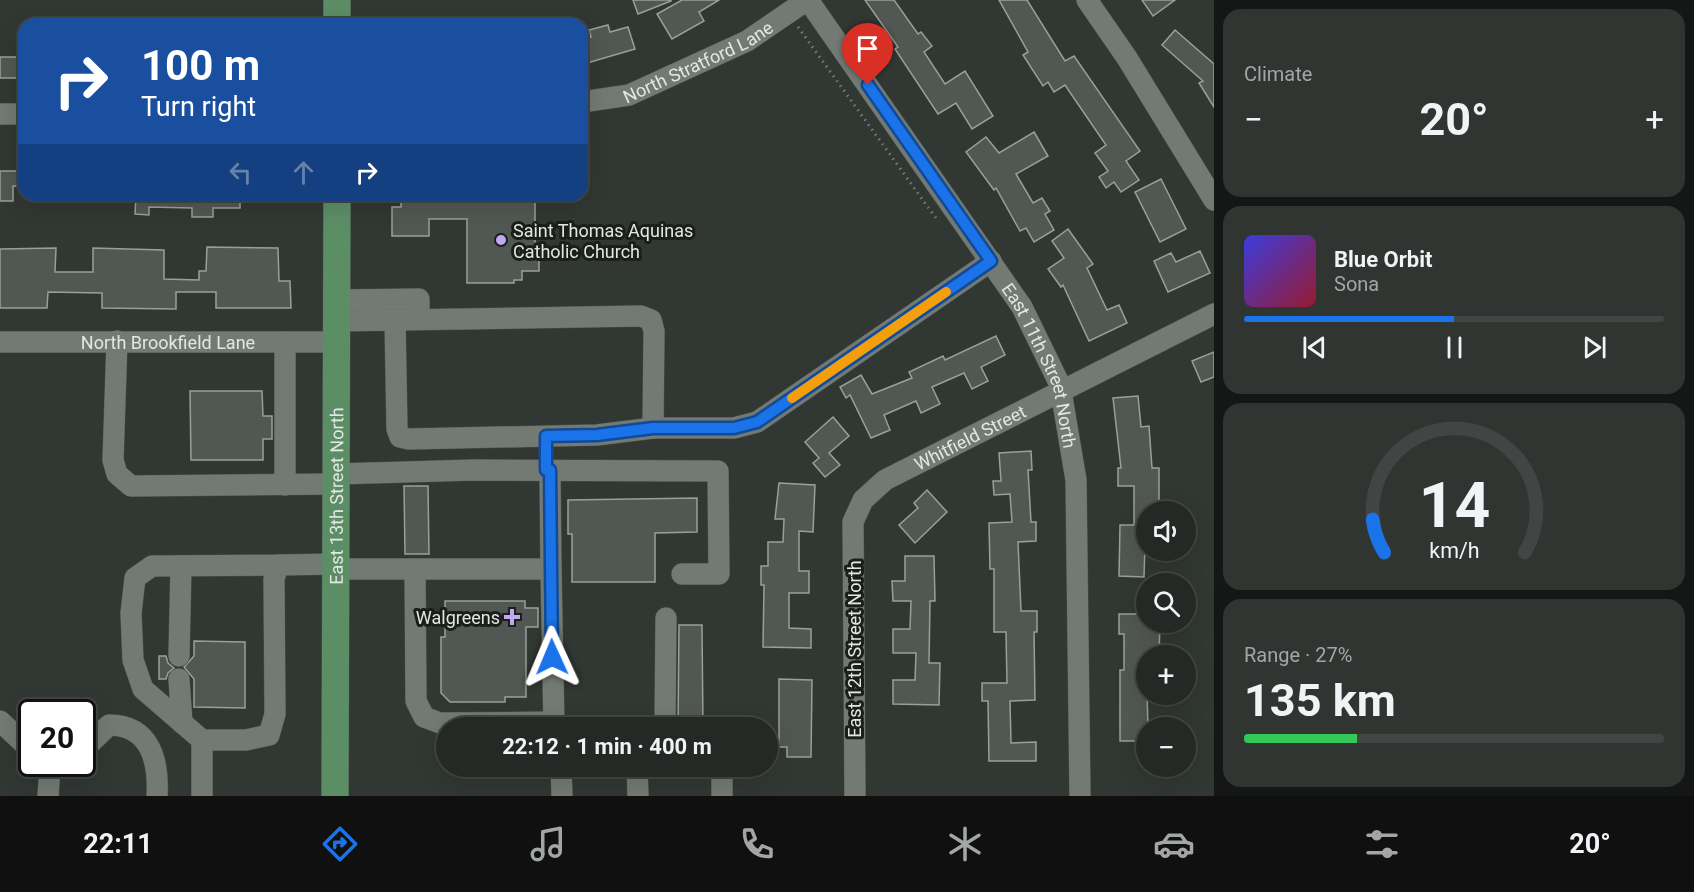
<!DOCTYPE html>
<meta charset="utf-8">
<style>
body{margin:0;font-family:Roboto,sans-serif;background:#313532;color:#f1f3f6;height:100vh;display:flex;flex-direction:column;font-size:22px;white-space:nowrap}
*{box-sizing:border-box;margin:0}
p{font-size:20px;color:#a3a6a7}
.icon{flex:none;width:33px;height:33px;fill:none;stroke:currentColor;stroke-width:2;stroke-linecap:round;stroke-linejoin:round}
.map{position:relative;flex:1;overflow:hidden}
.panel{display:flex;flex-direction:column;gap:9px;padding:9px;background:#141715;width:480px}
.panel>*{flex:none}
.guide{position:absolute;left:18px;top:18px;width:570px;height:183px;border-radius:18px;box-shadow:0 6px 24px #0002,0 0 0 2px #424543;background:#1a4fa0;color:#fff;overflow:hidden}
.controls{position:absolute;left:1136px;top:501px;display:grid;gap:12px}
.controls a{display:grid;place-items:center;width:60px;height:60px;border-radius:50%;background:#252926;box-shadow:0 6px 24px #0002,0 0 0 2px #424543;font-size:30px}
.speed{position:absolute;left:18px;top:699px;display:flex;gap:12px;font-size:30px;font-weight:700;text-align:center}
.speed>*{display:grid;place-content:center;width:78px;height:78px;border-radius:50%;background:#252926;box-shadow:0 6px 24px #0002,0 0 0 2px #424543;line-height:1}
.speed .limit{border:3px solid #111;border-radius:9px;background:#fff;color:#111}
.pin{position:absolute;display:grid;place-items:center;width:51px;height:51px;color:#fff;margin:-62px -26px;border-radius:50% 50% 50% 0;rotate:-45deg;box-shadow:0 0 6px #0007}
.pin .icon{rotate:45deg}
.me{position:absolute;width:66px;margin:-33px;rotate:359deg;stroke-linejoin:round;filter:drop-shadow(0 0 4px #0008)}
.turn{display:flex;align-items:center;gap:21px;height:126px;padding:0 24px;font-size:27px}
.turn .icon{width:78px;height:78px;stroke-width:2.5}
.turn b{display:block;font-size:42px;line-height:51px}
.lanes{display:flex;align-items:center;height:57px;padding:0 24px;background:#0003;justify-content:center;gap:30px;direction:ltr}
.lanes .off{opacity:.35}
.big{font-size:45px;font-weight:700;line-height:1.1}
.panel .widget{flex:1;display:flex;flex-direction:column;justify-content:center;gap:9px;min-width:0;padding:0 21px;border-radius:18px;background:#313532}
.panel .dial{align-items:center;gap:0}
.dial svg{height:156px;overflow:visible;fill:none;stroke:#424543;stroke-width:7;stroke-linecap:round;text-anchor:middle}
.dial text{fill:#f1f3f6;stroke:none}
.song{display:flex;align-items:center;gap:18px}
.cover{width:72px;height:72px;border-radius:9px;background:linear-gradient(135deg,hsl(240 70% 55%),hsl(350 70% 35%))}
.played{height:6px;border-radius:3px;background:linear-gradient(90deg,#1a73e8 50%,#424543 50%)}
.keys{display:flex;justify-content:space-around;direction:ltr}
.heat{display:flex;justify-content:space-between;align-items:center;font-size:33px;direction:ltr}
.charge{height:9px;border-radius:4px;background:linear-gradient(90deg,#34c759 27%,#424543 0)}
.trip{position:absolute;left:436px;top:717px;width:342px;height:60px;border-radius:30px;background:#252926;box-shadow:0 6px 24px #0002,0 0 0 2px #424543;font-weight:700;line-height:60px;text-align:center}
.tab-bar{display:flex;height:96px;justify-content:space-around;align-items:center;background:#0f100f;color:#a3a6a7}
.tab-bar .icon{width:42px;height:42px}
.tab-bar .on{color:#1a73e8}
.tab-bar b{font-size:27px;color:#f1f3f6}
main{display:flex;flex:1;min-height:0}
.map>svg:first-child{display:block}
.building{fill:#515752;stroke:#99a09a;stroke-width:1.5}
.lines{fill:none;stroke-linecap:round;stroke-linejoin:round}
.minor-casing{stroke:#4e534f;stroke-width:22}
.major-casing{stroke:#4e534f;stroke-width:28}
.path{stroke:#767b77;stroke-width:3;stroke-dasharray:1.5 4.5;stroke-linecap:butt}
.minor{stroke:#737a74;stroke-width:21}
.major{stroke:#5c8e66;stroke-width:27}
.route-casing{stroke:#114b97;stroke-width:15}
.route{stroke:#1a73e8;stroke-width:10}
.slow{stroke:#f59e0b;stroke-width:10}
.poi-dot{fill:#c1a8f3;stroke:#1b1e1b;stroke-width:2}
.labels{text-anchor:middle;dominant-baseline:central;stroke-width:6;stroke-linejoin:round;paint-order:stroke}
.street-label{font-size:18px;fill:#e3e7e4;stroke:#1b1e1b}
.poi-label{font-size:18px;fill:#e3e7e4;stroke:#1b1e1b;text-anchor:start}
</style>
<main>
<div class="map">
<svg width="1214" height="796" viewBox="0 0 1214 796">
<rect width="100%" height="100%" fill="#313732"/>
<g class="building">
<path d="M 633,0 L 671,0 L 671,1 L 638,14 Z"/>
<path d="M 682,0 L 719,0 L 699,12 L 704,21 L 672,39 L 657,14 Z"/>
<path d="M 865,0 L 894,0 L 918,34 L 921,32 L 932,46 L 924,52 L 945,84 L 965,71 L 993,116 L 972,129 L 956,103 L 938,114 L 895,49 L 898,47 Z"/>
<path d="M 999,0 L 1027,0 L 1065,61 L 1074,56 L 1140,151 L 1126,161 L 1139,180 L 1121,192 L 1114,182 L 1106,188 L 1099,177 L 1108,171 L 1095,153 L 1106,145 L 1065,85 L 1054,92 L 1048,82 L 1043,86 L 1023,55 L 1028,52 Z"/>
<path d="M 1142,0 L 1175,0 L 1153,16 Z"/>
<path d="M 608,25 L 610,32 L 628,27 L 635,49 L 587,63 L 582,40 L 591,37 L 589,30 Z"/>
<path d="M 1175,30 L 1214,64 L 1214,107 L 1199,83 L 1203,81 L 1162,45 Z"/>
<rect x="0" y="57" width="24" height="21"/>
<path d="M 1034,132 L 1048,156 L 1016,174 L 1033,203 L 1042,198 L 1050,211 L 1045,214 L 1054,230 L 1034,242 L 1026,228 L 1020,231 L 996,188 L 994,190 L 966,152 L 986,137 L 999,153 Z"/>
<path d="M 0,171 L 24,171 L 24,186 L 13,186 L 13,201 L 0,201 Z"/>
<path d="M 1161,179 L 1186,229 L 1160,242 L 1135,192 Z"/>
<path d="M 136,195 L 240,195 L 240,208 L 213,208 L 213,217 L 192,217 L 192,208 L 149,207 L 149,215 L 135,214 Z"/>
<path d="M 401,195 L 427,195 L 441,197 L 441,199 L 465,199 L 465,195 L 535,195 L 535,245 L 539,245 L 539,271 L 522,271 L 522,280 L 514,280 L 514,283 L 467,283 L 467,219 L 429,219 L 429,236 L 392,236 L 392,207 L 401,207 Z"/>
<path d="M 1068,229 L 1093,264 L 1087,268 L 1107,310 L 1119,305 L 1127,323 L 1089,341 L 1063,285 L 1061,287 L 1048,269 L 1064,258 L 1052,241 Z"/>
<path d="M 207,247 L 278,248 L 279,281 L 290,281 L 291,308 L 216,308 L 216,292 L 176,292 L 176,309 L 102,308 L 102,293 L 48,292 L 47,308 L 0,308 L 0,249 L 56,248 L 55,272 L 93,272 L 93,248 L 164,250 L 164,279 L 199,280 L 199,271 L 206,271 Z"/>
<path d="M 1200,251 L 1210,273 L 1168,292 L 1154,261 L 1171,253 L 1176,262 Z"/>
<path d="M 996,336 L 1005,355 L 981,367 L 988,381 L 972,389 L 964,373 L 932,387 L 940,404 L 921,413 L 916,401 L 884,415 L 890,430 L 871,438 L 850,395 L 846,398 L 840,387 L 861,375 L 872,394 L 912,378 L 909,372 L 943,356 L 945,360 Z"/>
<path d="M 1214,352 L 1214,377 L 1201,382 L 1192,361 Z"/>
<path d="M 190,391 L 262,391 L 263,416 L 272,416 L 272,439 L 263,439 L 263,460 L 191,460 Z"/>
<path d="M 1138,396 L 1141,427 L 1149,426 L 1152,468 L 1159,468 L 1159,512 L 1146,512 L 1144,577 L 1119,576 L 1120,525 L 1134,525 L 1134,486 L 1118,486 L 1118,468 L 1121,468 L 1113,398 Z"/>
<path d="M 833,417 L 849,436 L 829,453 L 840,465 L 825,477 L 813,463 L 819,458 L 805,442 Z"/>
<path d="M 1031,451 L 1032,470 L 1028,470 L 1031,522 L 1036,522 L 1036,541 L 1018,542 L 1021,611 L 1037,611 L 1037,632 L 1034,632 L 1035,700 L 1010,701 L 1011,743 L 1036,742 L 1036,761 L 989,761 L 988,701 L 982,701 L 982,683 L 1007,683 L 1006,632 L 994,632 L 994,569 L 990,569 L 989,523 L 1012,522 L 1010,494 L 994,495 L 993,481 L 1001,481 L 999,453 Z"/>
<path d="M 779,483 L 815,485 L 813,532 L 799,531 L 799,571 L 809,571 L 809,593 L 789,593 L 789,628 L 811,629 L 811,648 L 763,647 L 764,585 L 761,585 L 761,566 L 768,566 L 768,542 L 783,542 L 784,519 L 775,519 Z"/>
<path d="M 404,486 L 428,486 L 429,554 L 405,554 Z"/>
<path d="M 927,490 L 947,512 L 915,543 L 899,525 L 918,508 L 914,503 Z"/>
<path d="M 697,498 L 697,532 L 655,533 L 655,582 L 572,582 L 572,534 L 568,534 L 568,500 Z"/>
<path d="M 905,556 L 934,556 L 935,601 L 930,601 L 929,663 L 940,663 L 939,705 L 893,704 L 893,680 L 915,680 L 916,653 L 893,653 L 893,629 L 910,629 L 911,601 L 893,601 L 892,581 L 905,581 Z"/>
<path d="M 445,601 L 525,601 L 525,608 L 538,608 L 538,627 L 526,627 L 526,697 L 505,697 L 505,702 L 450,702 L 441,693 L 441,637 L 445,637 Z"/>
<path d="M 1119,614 L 1146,614 L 1146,622 L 1160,622 L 1159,656 L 1146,656 L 1148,728 L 1146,728 L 1146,741 L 1120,741 L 1120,670 L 1124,670 L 1124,634 L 1119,634 Z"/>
<path d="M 679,625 L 702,625 L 703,728 L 678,728 Z"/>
<path d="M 194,641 L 245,642 L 245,708 L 194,707 L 194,679 L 184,667 L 194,656 Z"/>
<path d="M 159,656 L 166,656 L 168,663 L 174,668 L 168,673 L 166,679 L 159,679 Z"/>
<path d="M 779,679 L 812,680 L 811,757 L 787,757 L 787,747 L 779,747 Z"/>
</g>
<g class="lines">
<defs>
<g id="minor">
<path id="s1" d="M 808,0 L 1022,307 L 1060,385 L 1076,480 L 1080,796"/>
<path d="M 1087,0 L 1127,58 L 1214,200"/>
<path id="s2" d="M 582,102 L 629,95 L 747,41 L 807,0"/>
<path d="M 0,114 L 24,114"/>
<path d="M 336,300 L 419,299 L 419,319"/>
<path d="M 395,320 L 397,429 L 400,437 L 409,439 L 597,435 L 653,428 L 734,428 L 757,422 L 991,261"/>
<path d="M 336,321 L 641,316 L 651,320 L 654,331 L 653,428"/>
<path d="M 117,341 L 113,460 L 117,474 L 131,486 L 336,484"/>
<path id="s3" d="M 0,342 L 337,342"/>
<path d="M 285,342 L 285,485"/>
<path d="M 550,470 L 551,569"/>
<path d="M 336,474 L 474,470 L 718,471 L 719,574 L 682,574"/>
<path d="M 278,565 L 152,566 L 135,578 L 131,613 L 133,660 L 143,689 L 202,740 L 246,740 L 269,735 L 275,714 L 274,579 L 278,565 L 336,564"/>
<path d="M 336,569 L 551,569 L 554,728"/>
<path d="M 415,569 L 416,701 L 424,717 L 440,723 L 553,722"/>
<path d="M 179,656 L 181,566"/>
<path d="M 179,679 L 182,723"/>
<path d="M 0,721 L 32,751"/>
<path d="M 665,728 L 666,618"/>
<path d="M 202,740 L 202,796"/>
<path d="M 82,751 L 109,725 C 151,725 159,762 157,796"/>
<path d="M 561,766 L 562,796"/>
<path d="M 637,766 L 638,796"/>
<path d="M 722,766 L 722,796"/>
<path d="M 48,796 L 50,767 L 60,764"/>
<path id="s4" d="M 855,796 L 853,522 L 863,500 L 885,480 L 1214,314"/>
</g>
<g id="major">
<path d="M 337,0 L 337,24"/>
<path id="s5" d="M 335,796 L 337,195"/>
</g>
</defs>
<use href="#minor" class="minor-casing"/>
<use href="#major" class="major-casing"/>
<path class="path" d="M 798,27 L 938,221"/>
<use href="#minor" class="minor"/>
<use href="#major" class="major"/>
</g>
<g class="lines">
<defs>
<path id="route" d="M 552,657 L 550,470 L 546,470 L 546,436 L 597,435 L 653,428 L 734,428 L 757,422 L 991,261 L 868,85"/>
</defs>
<use href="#route" class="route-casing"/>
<use href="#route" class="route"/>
<path class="slow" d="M 792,398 L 946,292"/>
</g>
<g class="poi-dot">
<circle cx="501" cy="240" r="6"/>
<path d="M509 608h6v6h6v6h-6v6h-6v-6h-6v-6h6z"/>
</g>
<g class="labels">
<g class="street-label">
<text stroke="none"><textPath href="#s2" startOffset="124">North Stratford Lane</textPath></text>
<text stroke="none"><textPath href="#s3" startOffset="168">North Brookfield Lane</textPath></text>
<text stroke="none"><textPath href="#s1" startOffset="436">East 11th Street North</textPath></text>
<text stroke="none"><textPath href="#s4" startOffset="423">Whitfield Street</textPath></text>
<text stroke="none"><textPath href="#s5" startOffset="300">East 13th Street North</textPath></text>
<text transform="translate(854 649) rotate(-90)">East 12th Street North</text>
</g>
<g class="poi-label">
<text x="513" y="230">Saint Thomas Aquinas<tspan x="513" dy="21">Catholic Church</tspan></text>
<text x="500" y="617" text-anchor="end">Walgreens</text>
</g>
</g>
</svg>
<div class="controls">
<a><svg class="icon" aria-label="sound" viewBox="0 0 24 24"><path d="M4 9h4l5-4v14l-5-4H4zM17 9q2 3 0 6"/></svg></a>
<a><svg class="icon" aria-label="search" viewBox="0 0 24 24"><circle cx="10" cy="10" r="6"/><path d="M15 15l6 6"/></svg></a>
<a>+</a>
<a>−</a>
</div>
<div class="speed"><div class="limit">20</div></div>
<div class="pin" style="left:868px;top:85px;background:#d93025"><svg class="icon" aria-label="arrive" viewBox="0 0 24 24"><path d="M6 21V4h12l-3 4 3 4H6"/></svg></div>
<svg class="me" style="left:552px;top:657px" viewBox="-20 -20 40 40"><path d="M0-17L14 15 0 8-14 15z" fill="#1a73e8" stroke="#fff" stroke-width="4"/></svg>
<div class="trip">22:12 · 1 min · 400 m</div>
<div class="guide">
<div class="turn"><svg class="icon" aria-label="right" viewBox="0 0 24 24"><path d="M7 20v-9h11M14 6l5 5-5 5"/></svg><div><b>100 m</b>Turn right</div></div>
<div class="lanes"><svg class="icon off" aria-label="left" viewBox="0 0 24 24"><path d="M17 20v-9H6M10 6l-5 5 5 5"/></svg><svg class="icon off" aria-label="ahead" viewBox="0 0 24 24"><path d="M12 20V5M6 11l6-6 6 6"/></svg><svg class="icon" aria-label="right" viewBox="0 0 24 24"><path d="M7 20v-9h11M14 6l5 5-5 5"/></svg></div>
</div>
</div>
<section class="panel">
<div class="widget"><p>Climate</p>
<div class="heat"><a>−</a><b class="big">20°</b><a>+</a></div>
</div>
<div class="widget">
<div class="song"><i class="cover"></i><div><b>Blue Orbit</b><p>Sona</p></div></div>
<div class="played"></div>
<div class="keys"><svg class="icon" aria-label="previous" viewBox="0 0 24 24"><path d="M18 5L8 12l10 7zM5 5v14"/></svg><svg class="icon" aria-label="pause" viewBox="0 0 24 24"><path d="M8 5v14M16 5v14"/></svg><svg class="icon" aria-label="next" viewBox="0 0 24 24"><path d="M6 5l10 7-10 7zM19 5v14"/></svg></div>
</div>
<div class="widget dial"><svg viewBox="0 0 100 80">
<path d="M14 69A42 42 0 1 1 86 69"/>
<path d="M14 69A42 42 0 0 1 8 52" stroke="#1a73e8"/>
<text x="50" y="56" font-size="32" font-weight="700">14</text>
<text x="50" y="72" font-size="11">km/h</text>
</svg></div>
<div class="widget"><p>Range · 27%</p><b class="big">135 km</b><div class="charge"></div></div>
</section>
</main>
<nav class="tab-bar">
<b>22:11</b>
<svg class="icon on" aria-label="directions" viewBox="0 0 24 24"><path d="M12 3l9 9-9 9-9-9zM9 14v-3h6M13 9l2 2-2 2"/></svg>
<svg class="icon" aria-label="music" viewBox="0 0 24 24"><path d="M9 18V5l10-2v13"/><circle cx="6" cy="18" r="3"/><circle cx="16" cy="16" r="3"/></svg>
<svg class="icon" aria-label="phone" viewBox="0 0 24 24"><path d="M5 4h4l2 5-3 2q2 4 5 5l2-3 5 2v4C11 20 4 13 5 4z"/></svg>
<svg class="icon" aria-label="climate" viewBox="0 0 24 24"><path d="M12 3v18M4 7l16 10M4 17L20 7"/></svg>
<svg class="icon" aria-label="car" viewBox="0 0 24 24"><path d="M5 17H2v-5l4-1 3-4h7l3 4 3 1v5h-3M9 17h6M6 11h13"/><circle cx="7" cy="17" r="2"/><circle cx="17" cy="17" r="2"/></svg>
<svg class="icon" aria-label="filters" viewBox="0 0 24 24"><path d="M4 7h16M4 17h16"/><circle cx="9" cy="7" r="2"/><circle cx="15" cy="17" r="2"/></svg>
<b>20°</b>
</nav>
